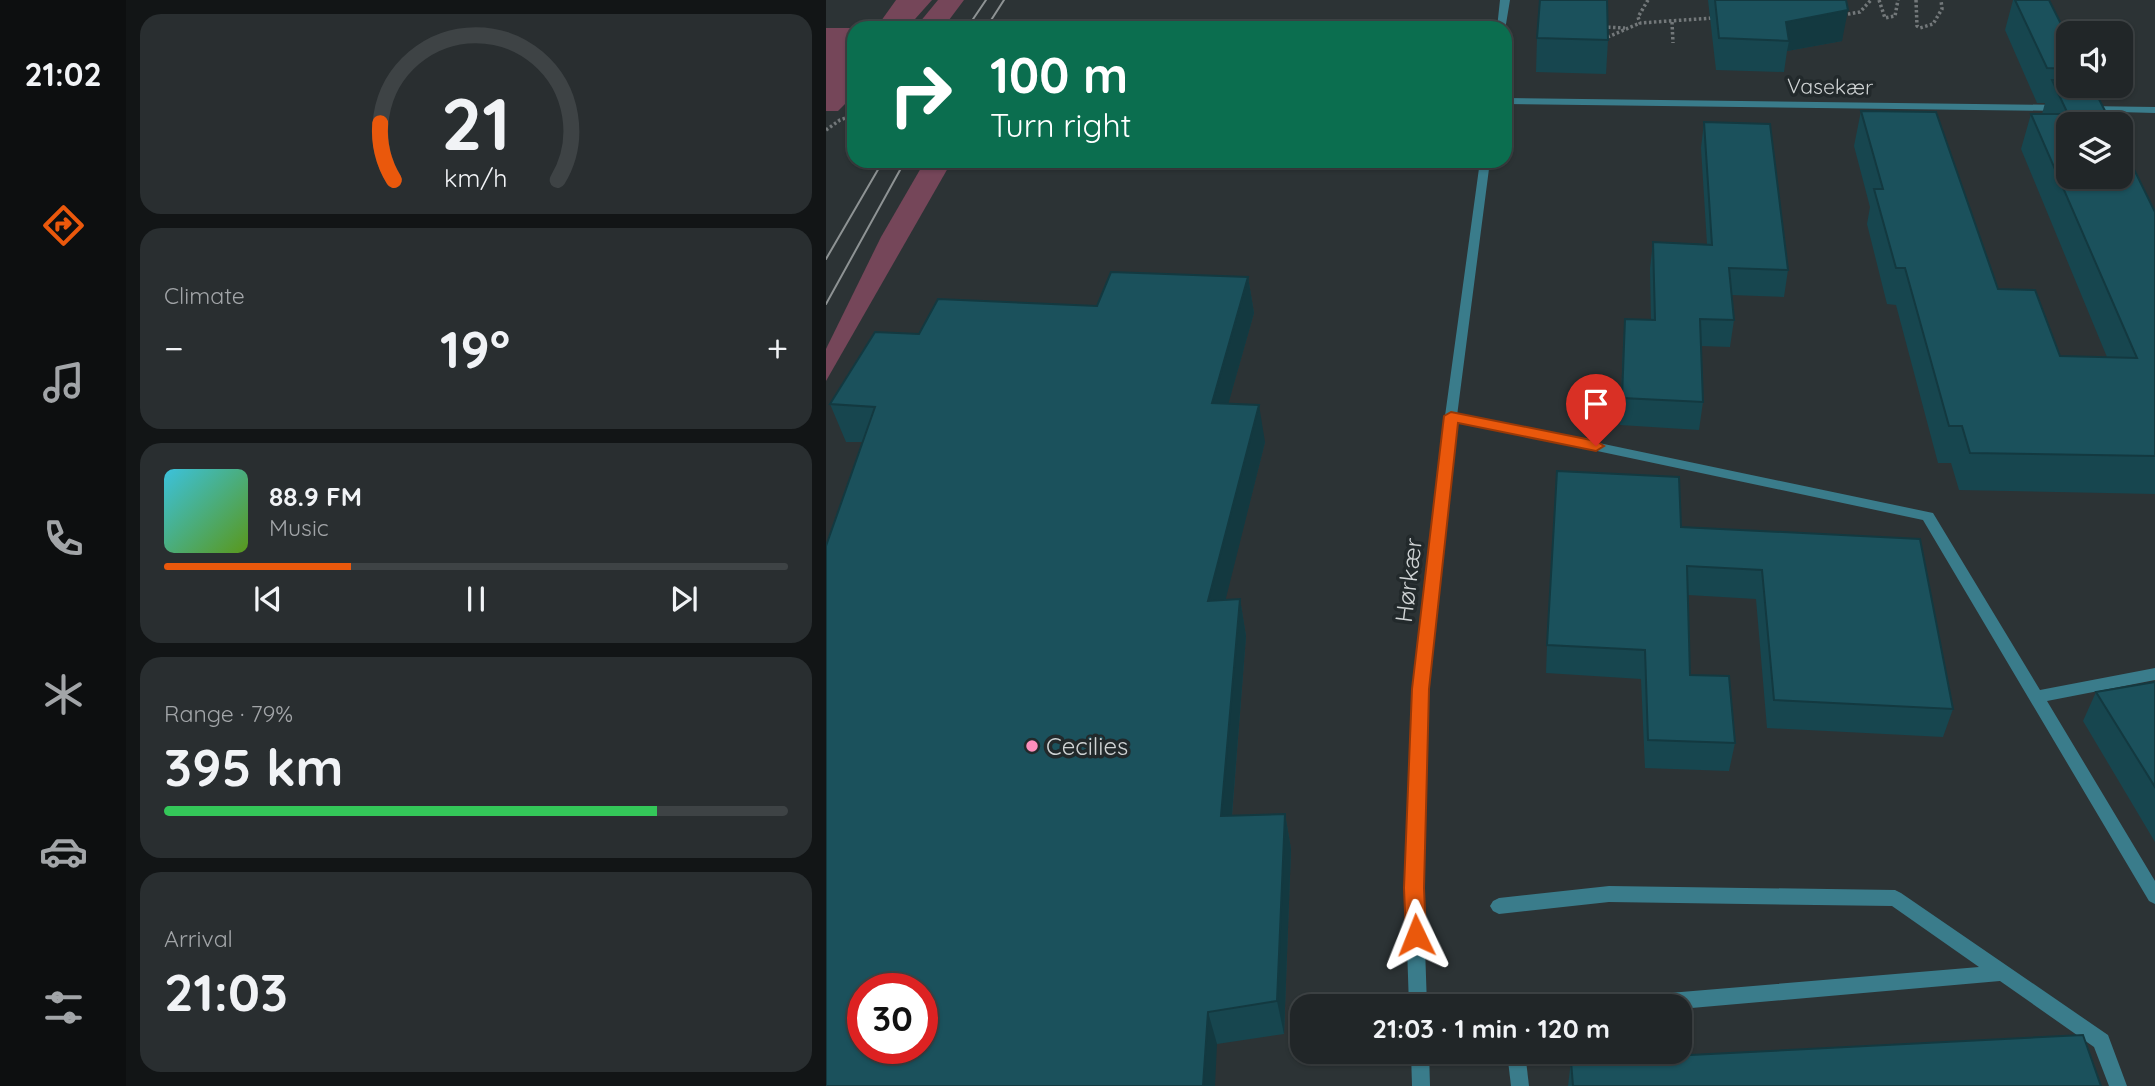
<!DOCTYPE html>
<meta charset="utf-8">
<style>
body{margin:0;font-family:Quicksand,sans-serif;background:#292e30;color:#f1f3f6;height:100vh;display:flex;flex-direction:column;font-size:26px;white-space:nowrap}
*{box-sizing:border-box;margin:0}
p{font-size:23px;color:#a2a5a8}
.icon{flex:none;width:38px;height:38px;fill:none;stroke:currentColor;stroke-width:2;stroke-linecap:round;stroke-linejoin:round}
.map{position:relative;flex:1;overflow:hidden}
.panel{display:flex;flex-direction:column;gap:14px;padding:14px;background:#121516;width:700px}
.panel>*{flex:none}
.top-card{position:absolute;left:21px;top:21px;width:665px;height:147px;border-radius:21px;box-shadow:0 2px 5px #0004,0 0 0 2px #3e4345;background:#0b6e4f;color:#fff;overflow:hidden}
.tools{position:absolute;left:1230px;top:21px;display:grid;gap:14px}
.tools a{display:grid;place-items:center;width:77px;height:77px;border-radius:14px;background:#212628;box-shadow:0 2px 5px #0004,0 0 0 2px #3e4345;font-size:35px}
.speed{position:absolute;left:21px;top:973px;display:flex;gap:14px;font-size:35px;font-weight:700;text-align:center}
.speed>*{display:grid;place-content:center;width:91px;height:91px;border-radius:50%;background:#212628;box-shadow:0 2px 5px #0004,0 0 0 2px #3e4345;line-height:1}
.speed .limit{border:10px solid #d22;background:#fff;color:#111}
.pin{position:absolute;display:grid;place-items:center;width:60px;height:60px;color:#fff;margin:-72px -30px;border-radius:50% 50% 50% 0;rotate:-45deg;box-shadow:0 0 7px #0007}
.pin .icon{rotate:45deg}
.me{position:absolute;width:77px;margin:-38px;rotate:358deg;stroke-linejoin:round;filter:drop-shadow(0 0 5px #0008)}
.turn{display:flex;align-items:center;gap:24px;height:147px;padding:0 28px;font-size:32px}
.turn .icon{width:91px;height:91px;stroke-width:2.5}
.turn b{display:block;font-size:49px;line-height:60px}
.big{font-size:52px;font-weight:700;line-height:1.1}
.panel .tile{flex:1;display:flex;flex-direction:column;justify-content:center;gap:10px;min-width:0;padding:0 24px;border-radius:21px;background:#292e30}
.panel .dial{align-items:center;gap:0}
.dial svg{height:182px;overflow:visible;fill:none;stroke:#3e4345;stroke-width:7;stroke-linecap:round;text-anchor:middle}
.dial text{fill:#f1f3f6;stroke:none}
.song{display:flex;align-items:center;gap:21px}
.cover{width:84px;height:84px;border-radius:10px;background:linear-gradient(135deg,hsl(190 70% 55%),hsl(90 70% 35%))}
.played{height:7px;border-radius:4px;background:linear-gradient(90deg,#ea580c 30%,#3e4345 30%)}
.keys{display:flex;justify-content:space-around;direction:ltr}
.heat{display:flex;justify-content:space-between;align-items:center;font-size:38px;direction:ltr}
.charge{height:10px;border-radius:5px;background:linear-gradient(90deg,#34c759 79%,#3e4345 0)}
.trip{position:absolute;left:464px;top:994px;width:402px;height:70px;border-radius:21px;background:#212628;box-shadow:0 2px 5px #0004,0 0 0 2px #3e4345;font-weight:700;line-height:70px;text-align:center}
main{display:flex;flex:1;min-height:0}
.tab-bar{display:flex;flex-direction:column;width:126px;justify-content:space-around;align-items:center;background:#0d0f10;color:#a2a5a8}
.tab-bar .icon{width:49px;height:49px}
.tab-bar .active{color:#ea580c}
.tab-bar b{font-size:32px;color:#f1f3f6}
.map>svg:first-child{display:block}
.green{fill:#754659}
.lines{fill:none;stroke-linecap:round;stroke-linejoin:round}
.path{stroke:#73787a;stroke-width:3.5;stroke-dasharray:2.5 2.5;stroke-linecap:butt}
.service{fill:#3a7c8b;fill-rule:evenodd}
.minor{fill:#3a7c8b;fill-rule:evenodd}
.tram{stroke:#8e9394;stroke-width:2}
.wall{fill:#17464f}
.shaded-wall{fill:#133940}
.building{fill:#1b515c;stroke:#133940;stroke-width:2;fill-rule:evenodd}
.route{fill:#ea580c;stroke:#983908;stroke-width:2}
.poi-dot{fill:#fe8ebc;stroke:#22292b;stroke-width:2.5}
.labels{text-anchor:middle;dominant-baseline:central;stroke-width:7;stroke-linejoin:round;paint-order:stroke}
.far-street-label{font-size:21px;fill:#cfd3d4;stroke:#22292b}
.street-label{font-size:24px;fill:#cfd3d4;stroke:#22292b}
.poi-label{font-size:24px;fill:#cfd3d4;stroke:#22292b;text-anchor:start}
</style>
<main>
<nav class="tab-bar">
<b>21:02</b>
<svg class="icon active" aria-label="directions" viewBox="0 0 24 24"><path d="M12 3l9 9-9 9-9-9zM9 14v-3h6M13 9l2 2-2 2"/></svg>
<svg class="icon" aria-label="music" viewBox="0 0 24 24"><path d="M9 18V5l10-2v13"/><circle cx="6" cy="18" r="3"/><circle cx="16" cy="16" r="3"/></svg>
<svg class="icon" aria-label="phone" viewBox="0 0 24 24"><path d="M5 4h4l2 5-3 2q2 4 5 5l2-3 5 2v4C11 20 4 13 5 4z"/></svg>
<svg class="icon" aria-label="climate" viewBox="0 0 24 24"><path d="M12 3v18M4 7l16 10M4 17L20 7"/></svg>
<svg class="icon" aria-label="car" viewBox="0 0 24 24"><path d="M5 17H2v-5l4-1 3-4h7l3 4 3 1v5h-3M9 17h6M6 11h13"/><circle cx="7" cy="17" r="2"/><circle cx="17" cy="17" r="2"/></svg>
<svg class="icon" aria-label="filters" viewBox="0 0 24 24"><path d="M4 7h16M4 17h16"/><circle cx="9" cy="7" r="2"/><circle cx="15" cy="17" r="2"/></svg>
</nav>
<section class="panel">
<div class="tile dial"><svg viewBox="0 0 100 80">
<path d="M14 69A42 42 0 1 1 86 69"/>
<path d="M14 69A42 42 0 0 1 8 44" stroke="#ea580c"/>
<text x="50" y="56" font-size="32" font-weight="700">21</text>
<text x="50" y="72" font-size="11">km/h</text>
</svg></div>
<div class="tile"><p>Climate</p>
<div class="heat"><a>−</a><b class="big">19°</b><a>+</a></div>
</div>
<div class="tile">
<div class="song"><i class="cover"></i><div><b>88.9 FM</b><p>Music</p></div></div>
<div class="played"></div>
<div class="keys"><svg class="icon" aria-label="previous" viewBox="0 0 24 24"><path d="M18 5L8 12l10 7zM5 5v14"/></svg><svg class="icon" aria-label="pause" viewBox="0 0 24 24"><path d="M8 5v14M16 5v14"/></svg><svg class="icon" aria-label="next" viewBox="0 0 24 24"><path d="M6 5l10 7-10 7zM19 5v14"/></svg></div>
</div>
<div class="tile"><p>Range · 79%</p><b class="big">395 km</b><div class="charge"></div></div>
<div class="tile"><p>Arrival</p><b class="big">21:03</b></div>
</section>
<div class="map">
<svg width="1329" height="1086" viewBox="0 0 1329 1086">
<rect width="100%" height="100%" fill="#2c3335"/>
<g class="green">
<path d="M 70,0 L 106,0 L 81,28 L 50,28 Z"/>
<path d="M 112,0 L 138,0 L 117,28 L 89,28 Z"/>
<path d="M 0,28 L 28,28 L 28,95 L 12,111 L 0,111 Z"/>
<path d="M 99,161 L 126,161 L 0,381 L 0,349 L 55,237 Z"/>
</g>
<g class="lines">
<g class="path">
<path d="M 822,0 L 812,17 L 814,23 L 887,18"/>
<path d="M 1053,0 L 1059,18 L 1069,16 L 1072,0"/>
<path d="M 1090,0 L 1091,26 L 1094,28 L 1107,24 L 1116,9 L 1115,0"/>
<path d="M 1017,15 L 1034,12 L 1045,0"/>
<path d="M 846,22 L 847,43"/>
<path d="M 777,27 L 799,28"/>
<path d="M 777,39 L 814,23"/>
<path d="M 0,130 L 14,120 L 28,115"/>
</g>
<g class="service">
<path d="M 625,412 L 1107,513 L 1214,690 L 1329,668 L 1329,680 L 1221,701 L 1329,881 L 1329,904 L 1323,901 L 1097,520 L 620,419 L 619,416 L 620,413 Z"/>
<path d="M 783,886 L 1069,890 L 1075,893 L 1282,1035 L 1301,1086 L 1283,1086 L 1268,1047 L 1174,981 L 854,1009 L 854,1006 L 786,1006 L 789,1000 L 795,997 L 1153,967 L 1066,906 L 783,902 L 673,914 L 667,911 L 664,906 L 667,901 L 673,898 Z"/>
<path d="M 681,1052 L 699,1052 L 703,1086 L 685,1086 Z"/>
</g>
<g class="minor">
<path d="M 674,0 L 684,0 L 679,30 L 679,28 L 671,28 Z"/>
<path d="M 679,98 L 1237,105 L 1242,108 L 1237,111 L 679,104 Z"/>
<path d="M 1260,106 L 1329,107 L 1329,113 L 1256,111 L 1256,107 Z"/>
<path d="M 654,161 L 664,161 L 631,416 L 602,689 L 597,888 L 601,1006 L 583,1006 L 579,888 L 586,689 L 619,416 Z"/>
<path d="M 585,1052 L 603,1052 L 604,1086 L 586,1086 Z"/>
</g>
<g class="tram">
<path d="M 141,28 L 160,0"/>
<path d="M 160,28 L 178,0"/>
<path d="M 0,259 L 57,161"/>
<path d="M 0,304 L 79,161"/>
</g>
</g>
<g class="wall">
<path d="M 882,0 L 1020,0 L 1016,41 L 961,51 L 958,72 L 890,70 Z"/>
<path d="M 1187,0 L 1223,0 L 1242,38 L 1242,86 L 1329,212 L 1329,494 L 1133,490 L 1125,463 L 1112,463 L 1070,305 L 1061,304 L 1041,224 L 1044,207 L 1028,146 L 1035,111 L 1172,289 L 1234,356 L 1281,357 L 1195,149 L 1205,114 L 1216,114 L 1219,103 L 1211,103 L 1179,30 Z"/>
<path d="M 711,38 L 782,40 L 780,74 L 710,72 Z"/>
<path d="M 878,122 L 962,270 L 958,297 L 905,295 L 908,320 L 904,347 L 875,346 L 877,402 L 873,430 L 794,425 L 797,346 L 799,319 L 825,320 L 824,269 L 827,242 L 881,244 L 875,148 Z"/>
<path d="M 422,277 L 428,313 L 402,404 L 439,442 L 399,600 L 414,599 L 420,636 L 406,816 L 459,814 L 465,849 L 458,1034 L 391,1044 L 36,442 L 20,442 L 4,404 L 93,334 L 271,306 Z"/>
<path d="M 855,527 L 1094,539 L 1127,709 L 1117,737 L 941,728 L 930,599 L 862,595 L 864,675 L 909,743 L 903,771 L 819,768 L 815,679 L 720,673 L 721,645 Z"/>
<path d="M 1329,682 L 1329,842 L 1257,721 L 1270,692 Z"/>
<path d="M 745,1061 L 1275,1086 L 742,1086 Z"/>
</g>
<g class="shaded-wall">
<path d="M 1022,10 L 1016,41 L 961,51 L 963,41 L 960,22 Z"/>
<path d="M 422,277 L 428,313 L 392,440 L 386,403 Z"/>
<path d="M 433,405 L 439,442 L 390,638 L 382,601 Z"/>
<path d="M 414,599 L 420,636 L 403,851 L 395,816 Z"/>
<path d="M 459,814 L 465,849 L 458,1034 L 451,1001 Z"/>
<path d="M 382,1012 L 391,1044 L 389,1086 L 377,1086 Z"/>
</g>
<g class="building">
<path d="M 714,0 L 781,0 L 782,40 L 711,38 Z"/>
<path d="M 889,0 L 1020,0 L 1022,10 L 960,22 L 963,41 L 893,38 Z"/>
<path d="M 1189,0 L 1223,0 L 1242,38 L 1242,69 L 1221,68 Z"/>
<path d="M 1226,80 L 1242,80 L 1242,86 L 1266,86 L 1286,124 L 1242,124 L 1242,177 L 1295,177 L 1295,143 L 1329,212 L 1329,456 L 1144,453 L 1136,426 L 1123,426 L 1079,268 L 1070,268 L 1048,189 L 1057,189 L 1035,111 L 1110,112 L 1172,289 L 1209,290 L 1234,356 L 1311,358 L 1205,114 L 1242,114 Z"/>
<path d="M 878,122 L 944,124 L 962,270 L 903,268 L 908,320 L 874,319 L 877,402 L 796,398 L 799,319 L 829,320 L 827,242 L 886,245 Z"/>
<path d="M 285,272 L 422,277 L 386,403 L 433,405 L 382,601 L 414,599 L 395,816 L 459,814 L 451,1001 L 382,1012 L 377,1086 L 0,1086 L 0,546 L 49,407 L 4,404 L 49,332 L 93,334 L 112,299 L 271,306 ZM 37,989 L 96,989 L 96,1048 L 37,1048 Z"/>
<path d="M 731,471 L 853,477 L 855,527 L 1094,539 L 1127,709 L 948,700 L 936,570 L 861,566 L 864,675 L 903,676 L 909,743 L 822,740 L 819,650 L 721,645 Z"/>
<path d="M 1329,682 L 1329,787 L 1270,692 Z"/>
<path d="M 1257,1035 L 1275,1086 L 747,1086 L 745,1061 Z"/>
</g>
<path class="route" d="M 625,412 L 770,441 L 778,446 L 770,451 L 632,423 L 603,689 L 598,888 L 600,935 L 597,942 L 590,944 L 583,942 L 580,935 L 578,888 L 586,689 L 618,416 Z"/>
<circle class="poi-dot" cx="206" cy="746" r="7"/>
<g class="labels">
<g class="far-street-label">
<text transform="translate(1004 86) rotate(1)">Vasekær</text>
</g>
<g class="street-label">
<text transform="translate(582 580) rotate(-83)">Hørkær</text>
</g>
<g class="poi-label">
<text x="220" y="746">Cecilies</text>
</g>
</g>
</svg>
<div class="tools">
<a><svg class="icon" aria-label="sound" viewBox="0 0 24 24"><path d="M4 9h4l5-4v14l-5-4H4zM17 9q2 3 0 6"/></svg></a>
<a><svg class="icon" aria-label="layers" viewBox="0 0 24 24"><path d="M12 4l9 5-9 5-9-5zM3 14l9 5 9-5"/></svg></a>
</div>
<div class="speed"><div class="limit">30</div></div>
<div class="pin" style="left:770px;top:446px;background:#d93025"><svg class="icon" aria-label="arrive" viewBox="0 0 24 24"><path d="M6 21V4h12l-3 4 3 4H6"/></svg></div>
<svg class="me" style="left:590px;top:935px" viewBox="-20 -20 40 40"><path d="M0-17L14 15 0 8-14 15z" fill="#ea580c" stroke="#fff" stroke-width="4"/></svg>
<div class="trip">21:03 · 1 min · 120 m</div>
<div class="top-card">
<div class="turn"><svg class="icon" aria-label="right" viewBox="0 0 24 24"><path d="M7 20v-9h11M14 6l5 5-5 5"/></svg><div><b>100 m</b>Turn right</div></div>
</div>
</div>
</main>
